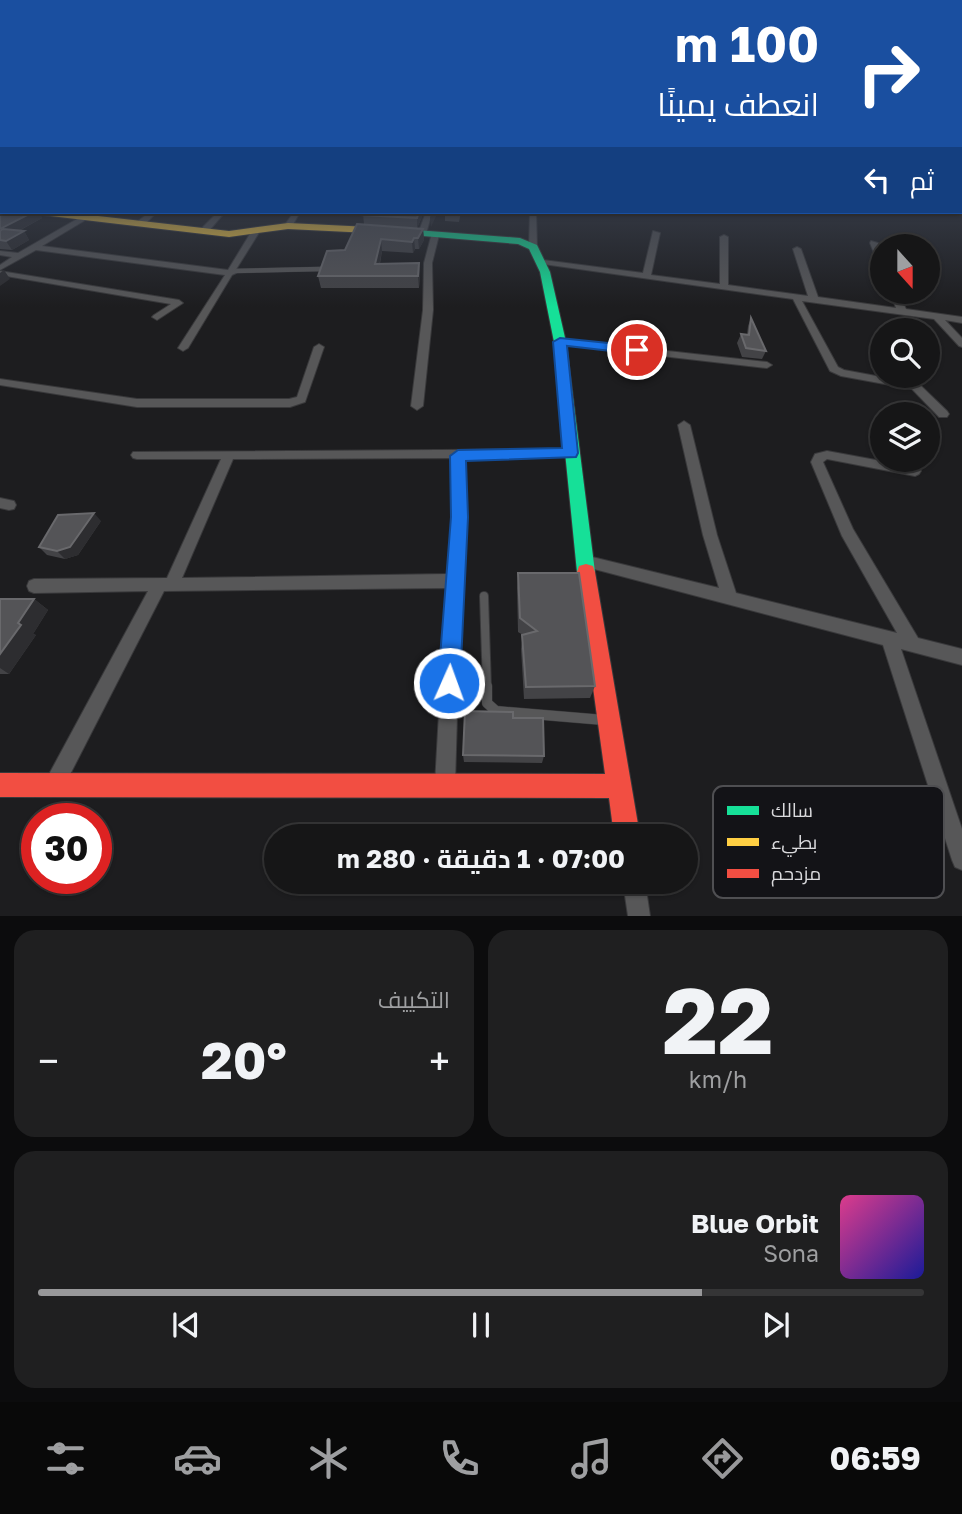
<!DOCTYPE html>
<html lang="ar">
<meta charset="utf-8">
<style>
body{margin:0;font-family:"Golos Text",Cairo,sans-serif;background:#1f1f20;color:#f1f3f6;direction:rtl;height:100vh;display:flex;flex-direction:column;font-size:26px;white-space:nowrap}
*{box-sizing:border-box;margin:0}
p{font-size:23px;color:#9e9fa1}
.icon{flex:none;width:38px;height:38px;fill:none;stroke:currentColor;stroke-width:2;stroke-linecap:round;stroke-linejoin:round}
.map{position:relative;height:916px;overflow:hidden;direction:ltr}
.details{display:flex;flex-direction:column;gap:14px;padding:14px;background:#0c0c0d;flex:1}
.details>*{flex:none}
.guide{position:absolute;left:0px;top:0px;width:962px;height:214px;box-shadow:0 2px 5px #0004,0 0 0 2px #353536;direction:rtl;background:#1a4fa0;color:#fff;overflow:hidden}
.needle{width:46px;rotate:159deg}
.buttons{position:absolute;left:870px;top:234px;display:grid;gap:14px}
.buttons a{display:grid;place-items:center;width:70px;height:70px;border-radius:50%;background:#161617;box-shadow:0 2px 5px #0004,0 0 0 2px #353536;font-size:35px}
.speed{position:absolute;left:21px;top:803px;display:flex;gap:14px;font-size:35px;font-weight:700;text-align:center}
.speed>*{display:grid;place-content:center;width:91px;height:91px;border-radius:50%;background:#161617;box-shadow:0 2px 5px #0004,0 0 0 2px #353536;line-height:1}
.speed .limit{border:10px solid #d22;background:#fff;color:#111}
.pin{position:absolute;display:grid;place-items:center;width:60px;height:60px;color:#fff;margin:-30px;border:4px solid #fff;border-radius:50%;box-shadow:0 2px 7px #0007}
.me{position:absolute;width:77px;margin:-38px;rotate:2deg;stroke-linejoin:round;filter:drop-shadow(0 0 5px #0008)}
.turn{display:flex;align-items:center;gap:24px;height:147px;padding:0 28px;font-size:32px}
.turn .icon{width:91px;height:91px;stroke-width:2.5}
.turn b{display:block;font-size:49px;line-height:60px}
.then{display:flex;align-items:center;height:66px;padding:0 28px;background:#0003;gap:14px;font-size:26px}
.big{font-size:52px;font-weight:700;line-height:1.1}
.details .widget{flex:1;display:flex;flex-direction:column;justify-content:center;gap:10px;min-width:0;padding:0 24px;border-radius:21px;background:#1f1f20}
.details .dial{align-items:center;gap:0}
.dial b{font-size:91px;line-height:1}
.song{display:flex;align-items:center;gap:21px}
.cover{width:84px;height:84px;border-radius:10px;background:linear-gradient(135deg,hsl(330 70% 55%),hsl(240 70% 35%))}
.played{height:7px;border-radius:4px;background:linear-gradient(90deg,#98989a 75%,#353536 75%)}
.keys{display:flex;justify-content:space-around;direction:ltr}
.heat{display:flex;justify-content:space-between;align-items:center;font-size:38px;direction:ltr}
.details .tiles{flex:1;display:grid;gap:14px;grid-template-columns:1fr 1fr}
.widget:last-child{grid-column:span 2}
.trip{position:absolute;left:264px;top:824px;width:434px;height:70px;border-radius:35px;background:#161617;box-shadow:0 2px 5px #0004,0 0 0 2px #353536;font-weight:700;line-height:70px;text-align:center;direction:rtl}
.tab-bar{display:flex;height:112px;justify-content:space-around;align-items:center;background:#090909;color:#9e9fa1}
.tab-bar .icon{width:49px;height:49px}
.tab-bar .active{color:#98989a}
.tab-bar b{font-size:32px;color:#f1f3f6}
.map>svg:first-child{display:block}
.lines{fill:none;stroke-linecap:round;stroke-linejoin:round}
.lane-far2-casing{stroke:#39393b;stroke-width:5}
.lane-far1-casing{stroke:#39393b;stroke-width:10}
.lane-casing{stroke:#39393b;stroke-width:11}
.street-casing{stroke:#39393b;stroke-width:2}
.fast-casing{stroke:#39393b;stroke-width:2}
.slow-casing{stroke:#39393b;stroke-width:2}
.jam-casing{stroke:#39393b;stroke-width:2}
.lane-far2{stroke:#575758;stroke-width:4.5}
.lane-far1{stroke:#575758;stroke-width:8}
.lane{stroke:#575758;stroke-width:10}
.street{fill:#575758;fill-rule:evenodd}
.fast{fill:#16e098;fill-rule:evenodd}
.slow{fill:#ffcf43;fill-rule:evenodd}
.jam{fill:#f24e42;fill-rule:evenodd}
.wall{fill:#434346}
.shaded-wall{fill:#2d2d30}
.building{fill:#545457;stroke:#69696c;stroke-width:2}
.route{fill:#1a73e8;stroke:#114b97;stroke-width:2}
.key{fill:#131317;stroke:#4f4f52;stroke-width:2}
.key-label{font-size:19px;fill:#dadadd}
</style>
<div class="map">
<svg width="962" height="916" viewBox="0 0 962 916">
<rect width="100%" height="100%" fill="#1d1d1f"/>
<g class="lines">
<defs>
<path id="lane-far2" d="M 233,271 L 321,269"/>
<path id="lane-far1" d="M 484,596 L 487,688"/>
<path id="lane" d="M 487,686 L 487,703 L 496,711 L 604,720"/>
<g id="street">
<path d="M 150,212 L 157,212 L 143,226 L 137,226 L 137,222 Z"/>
<path d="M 218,212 L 225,212 L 207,233 L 201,233 L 201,229 Z"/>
<path d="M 294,212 L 300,212 L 291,228 L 285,228 L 284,226 Z"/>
<path d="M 426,212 L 432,212 L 426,234 L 422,236 L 418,234 Z"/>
<path d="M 530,212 L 536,212 L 537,247 L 533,249 L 529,247 Z"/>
<path d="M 84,215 L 87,215 L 87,219 L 42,246 L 228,270 L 253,229 L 260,231 L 235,271 L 236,273 L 232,275 L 188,348 L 183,351 L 178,348 L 225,275 L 36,250 L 0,270 L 0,265 L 12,257 L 0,255 L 0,251 L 18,253 Z"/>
<path d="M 653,231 L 660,233 L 651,275 L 720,284 L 720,237 L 724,235 L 728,237 L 728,285 L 808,296 L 793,249 L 797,247 L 801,249 L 818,297 L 896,308 L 890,292 L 898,292 L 906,309 L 962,317 L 962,323 L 945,320 L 962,338 L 962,347 L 959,346 L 934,319 L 802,301 L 838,367 L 844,370 L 919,384 L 947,411 L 949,414 L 947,417 L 939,417 L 912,389 L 841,376 L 830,371 L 793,299 L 543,264 L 539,262 L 543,260 L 643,273 Z"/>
<path d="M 432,233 L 439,235 L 432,263 L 433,310 L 423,406 L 417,410 L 411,406 L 423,310 L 424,263 Z"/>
<path d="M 871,241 L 878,243 L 882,253 L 882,265 L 878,263 L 870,243 Z"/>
<path d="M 0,271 L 179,300 L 183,303 L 157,320 L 152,317 L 154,315 L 171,304 L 0,275 Z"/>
<path d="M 560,339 L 767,362 L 772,365 L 767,368 L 557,344 L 555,342 Z"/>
<path d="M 319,344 L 324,347 L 305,402 L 290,407 L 137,407 L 0,385 L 0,379 L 137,399 L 289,399 L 297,397 L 314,347 Z"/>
<path d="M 684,421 L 690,425 L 717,535 L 736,593 L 897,633 L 842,536 L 811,462 L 815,454 L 827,451 L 919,468 L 921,471 L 919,474 L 915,476 L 827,459 L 823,462 L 853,529 L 918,638 L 962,649 L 962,665 L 901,649 L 962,829 L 962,870 L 955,867 L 952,860 L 883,645 L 579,565 L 577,561 L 579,557 L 584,555 L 719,588 L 703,535 L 678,425 Z"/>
<path d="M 571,449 L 577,453 L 571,457 L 464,458 L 466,517 L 461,581 L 455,784 L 452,791 L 445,794 L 438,791 L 435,784 L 446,588 L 164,591 L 61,792 L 54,795 L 47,792 L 44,785 L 47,778 L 148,591 L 34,593 L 29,591 L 27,586 L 29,581 L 34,579 L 167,578 L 221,459 L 137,459 L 133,458 L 131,455 L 133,452 ZM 452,458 L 452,517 L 447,574 L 182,578 L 233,459 Z"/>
<path d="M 0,498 L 14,501 L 16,505 L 14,509 L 9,510 L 0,508 Z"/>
<path d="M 623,882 L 645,882 L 650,916 L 628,916 Z"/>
</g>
<path id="fast" d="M 390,228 L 520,238 L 537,245 L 550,272 L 566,342 L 595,572 L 593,578 L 586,580 L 579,578 L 577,572 L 554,342 L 540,272 L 529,249 L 518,244 L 387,233 L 387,229 Z"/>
<g id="slow">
<rect x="961" y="198" width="1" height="6"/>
<path d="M 38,212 L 63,212 L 229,231 L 288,223 L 390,228 L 395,231 L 390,234 L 288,229 L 229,237 L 42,215 Z"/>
</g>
<path id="jam" d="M 586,564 L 593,566 L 595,572 L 640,836 L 614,836 L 609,798 L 0,797 L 0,773 L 605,774 L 577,572 L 579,566 Z"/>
</defs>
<use href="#lane-far2" class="lane-far2-casing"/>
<use href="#lane-far1" class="lane-far1-casing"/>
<use href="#lane" class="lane-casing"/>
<use href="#street" class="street-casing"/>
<use href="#fast" class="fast-casing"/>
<use href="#slow" class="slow-casing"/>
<use href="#jam" class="jam-casing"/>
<use href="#lane-far2" class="lane-far2"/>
<use href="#lane-far1" class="lane-far1"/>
<use href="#lane" class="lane"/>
<use href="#street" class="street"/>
<use href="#fast" class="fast"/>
<use href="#slow" class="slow"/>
<use href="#jam" class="jam"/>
</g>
<g class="wall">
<path d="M 0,205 L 2,212 L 39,212 L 42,218 L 19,231 L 24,231 L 29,240 L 12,250 L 0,249 Z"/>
<path d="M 348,212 L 424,212 L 417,228 L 364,224 L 363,214 L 349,214 Z"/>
<path d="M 445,212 L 461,212 L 459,222 L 445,221 Z"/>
<path d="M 357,224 L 423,229 L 424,240 L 419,249 L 415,249 L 413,253 L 382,251 L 380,264 L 419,263 L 420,274 L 419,288 L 321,288 L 318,276 L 345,250 Z"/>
<path d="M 751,318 L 766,351 L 762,359 L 742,357 L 737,343 L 741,334 L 747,335 L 748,326 Z"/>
<path d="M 101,521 L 78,555 L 65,559 L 47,555 L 39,547 Z"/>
<path d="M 518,573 L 595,686 L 590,698 L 524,699 L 521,649 L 523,635 L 518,632 L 517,588 Z"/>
<path d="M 0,599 L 34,599 L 48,610 L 33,634 L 36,635 L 9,674 L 0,674 Z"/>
<path d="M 513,718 L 544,756 L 542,763 L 464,762 L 463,755 Z"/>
</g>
<g class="shaded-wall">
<path d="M 33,212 L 39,212 L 42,218 L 5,238 L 0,231 L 0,229 Z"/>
<path d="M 419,212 L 424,212 L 417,228 L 417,218 Z"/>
<path d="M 433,212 L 438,212 L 431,227 L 430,217 Z"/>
<path d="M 423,229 L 424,240 L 419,249 L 418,238 Z"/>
<path d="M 24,231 L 29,240 L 12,250 L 6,241 Z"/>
<path d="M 414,238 L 415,249 L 413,253 L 412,242 Z"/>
<path d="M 381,239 L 382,251 L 377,275 L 375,264 Z"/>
<path d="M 419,263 L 420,274 L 419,288 L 418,276 Z"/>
<path d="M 4,270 L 10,279 L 0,286 L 0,273 Z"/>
<path d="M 94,513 L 101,521 L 78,555 L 65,559 L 57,551 Z"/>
<path d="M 34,599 L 48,610 L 33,634 L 36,635 L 9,674 L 0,668 L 0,654 Z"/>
</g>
<g class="building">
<path d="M 0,205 L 2,205 L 2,212 L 33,212 L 0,229 Z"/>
<path d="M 364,212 L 419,212 L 417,218 L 362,215 Z"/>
<path d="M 445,212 L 460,212 L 459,214 L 445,214 Z"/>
<path d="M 357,224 L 423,229 L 418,238 L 414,238 L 412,242 L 381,239 L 375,264 L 419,263 L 418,276 L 318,276 L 327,251 L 345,250 Z"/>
<path d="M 3,229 L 24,231 L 6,241 L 0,240 L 0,231 Z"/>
<path d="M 751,318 L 766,351 L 746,348 L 741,334 L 749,335 Z"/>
<path d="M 94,513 L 70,547 L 57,551 L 39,547 L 58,515 Z"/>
<path d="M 518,573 L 579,573 L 595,686 L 526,687 L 522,635 L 537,631 L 520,618 Z"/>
<path d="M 0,599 L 34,599 L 18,623 L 21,625 L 0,654 Z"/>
<path d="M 465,711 L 513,712 L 513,718 L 543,718 L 544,756 L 463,755 Z"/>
</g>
<linearGradient id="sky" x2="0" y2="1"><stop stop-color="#101011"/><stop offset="0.58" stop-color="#3a404d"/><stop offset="1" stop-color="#3a404d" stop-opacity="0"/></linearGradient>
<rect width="962" height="307" fill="url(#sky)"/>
<path class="route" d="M 560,338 L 637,346 L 644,350 L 637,354 L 567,346 L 578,453 L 576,457 L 466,461 L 468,517 L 460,683 L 457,691 L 449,694 L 441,691 L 438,683 L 451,517 L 450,456 L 458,450 L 562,448 L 553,342 Z"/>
<rect x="713" y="786" width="231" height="112" rx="10" class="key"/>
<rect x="727" y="806" width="32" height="9" fill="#16e098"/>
<rect x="727" y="838" width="32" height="8" fill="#ffcf43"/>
<rect x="727" y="869" width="32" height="9" fill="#f24e42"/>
<g class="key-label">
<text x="771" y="817">سالك</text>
<text x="771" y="849">بطيء</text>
<text x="771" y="880">مزدحم</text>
</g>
</svg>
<div class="buttons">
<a><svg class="needle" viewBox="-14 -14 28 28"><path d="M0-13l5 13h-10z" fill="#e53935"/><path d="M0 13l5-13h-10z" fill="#9e9fa1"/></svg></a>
<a><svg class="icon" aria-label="search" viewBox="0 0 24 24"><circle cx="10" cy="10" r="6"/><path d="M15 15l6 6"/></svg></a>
<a><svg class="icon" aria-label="layers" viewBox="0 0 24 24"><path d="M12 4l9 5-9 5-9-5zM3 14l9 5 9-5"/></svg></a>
</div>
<div class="speed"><div class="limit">30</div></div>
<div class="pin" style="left:637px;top:350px;background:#d93025"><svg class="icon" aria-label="arrive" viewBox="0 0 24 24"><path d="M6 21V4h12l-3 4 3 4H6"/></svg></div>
<svg class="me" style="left:449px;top:683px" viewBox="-20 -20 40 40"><circle r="17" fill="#1a73e8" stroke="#fff" stroke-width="3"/><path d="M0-11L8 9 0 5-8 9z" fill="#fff"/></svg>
<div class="trip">07:00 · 1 دقيقة · 280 m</div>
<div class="guide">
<div class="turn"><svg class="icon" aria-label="right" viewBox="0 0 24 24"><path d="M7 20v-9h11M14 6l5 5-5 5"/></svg><div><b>100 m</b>انعطف يمينًا</div></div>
<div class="then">ثم<svg class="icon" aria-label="left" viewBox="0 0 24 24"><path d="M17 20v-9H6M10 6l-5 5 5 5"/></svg></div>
</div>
</div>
<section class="details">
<div class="tiles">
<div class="widget dial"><b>22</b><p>km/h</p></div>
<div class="widget"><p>التكييف</p>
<div class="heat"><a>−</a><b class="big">20°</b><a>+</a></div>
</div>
<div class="widget">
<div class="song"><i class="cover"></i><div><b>Blue Orbit</b><p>Sona</p></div></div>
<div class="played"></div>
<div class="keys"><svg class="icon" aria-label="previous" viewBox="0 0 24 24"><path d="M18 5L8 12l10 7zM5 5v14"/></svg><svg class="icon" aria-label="pause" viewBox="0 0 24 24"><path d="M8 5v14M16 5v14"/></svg><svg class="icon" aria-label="next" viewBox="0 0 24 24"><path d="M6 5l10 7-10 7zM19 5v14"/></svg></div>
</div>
</div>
</section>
<nav class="tab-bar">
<b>06:59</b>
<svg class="icon active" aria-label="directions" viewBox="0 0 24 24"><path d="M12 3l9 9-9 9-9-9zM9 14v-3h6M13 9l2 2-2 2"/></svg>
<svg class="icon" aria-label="music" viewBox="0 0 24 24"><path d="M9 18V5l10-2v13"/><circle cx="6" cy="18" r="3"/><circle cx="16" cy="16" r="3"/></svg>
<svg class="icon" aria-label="phone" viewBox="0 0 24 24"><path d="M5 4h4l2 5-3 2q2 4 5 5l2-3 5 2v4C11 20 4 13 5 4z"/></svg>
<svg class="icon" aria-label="climate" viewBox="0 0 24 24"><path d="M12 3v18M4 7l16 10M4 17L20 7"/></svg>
<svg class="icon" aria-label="car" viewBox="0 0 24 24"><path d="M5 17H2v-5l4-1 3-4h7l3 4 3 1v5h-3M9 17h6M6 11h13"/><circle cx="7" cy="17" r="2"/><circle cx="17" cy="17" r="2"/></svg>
<svg class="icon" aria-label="filters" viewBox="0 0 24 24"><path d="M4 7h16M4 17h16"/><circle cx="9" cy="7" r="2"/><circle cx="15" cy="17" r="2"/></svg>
</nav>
